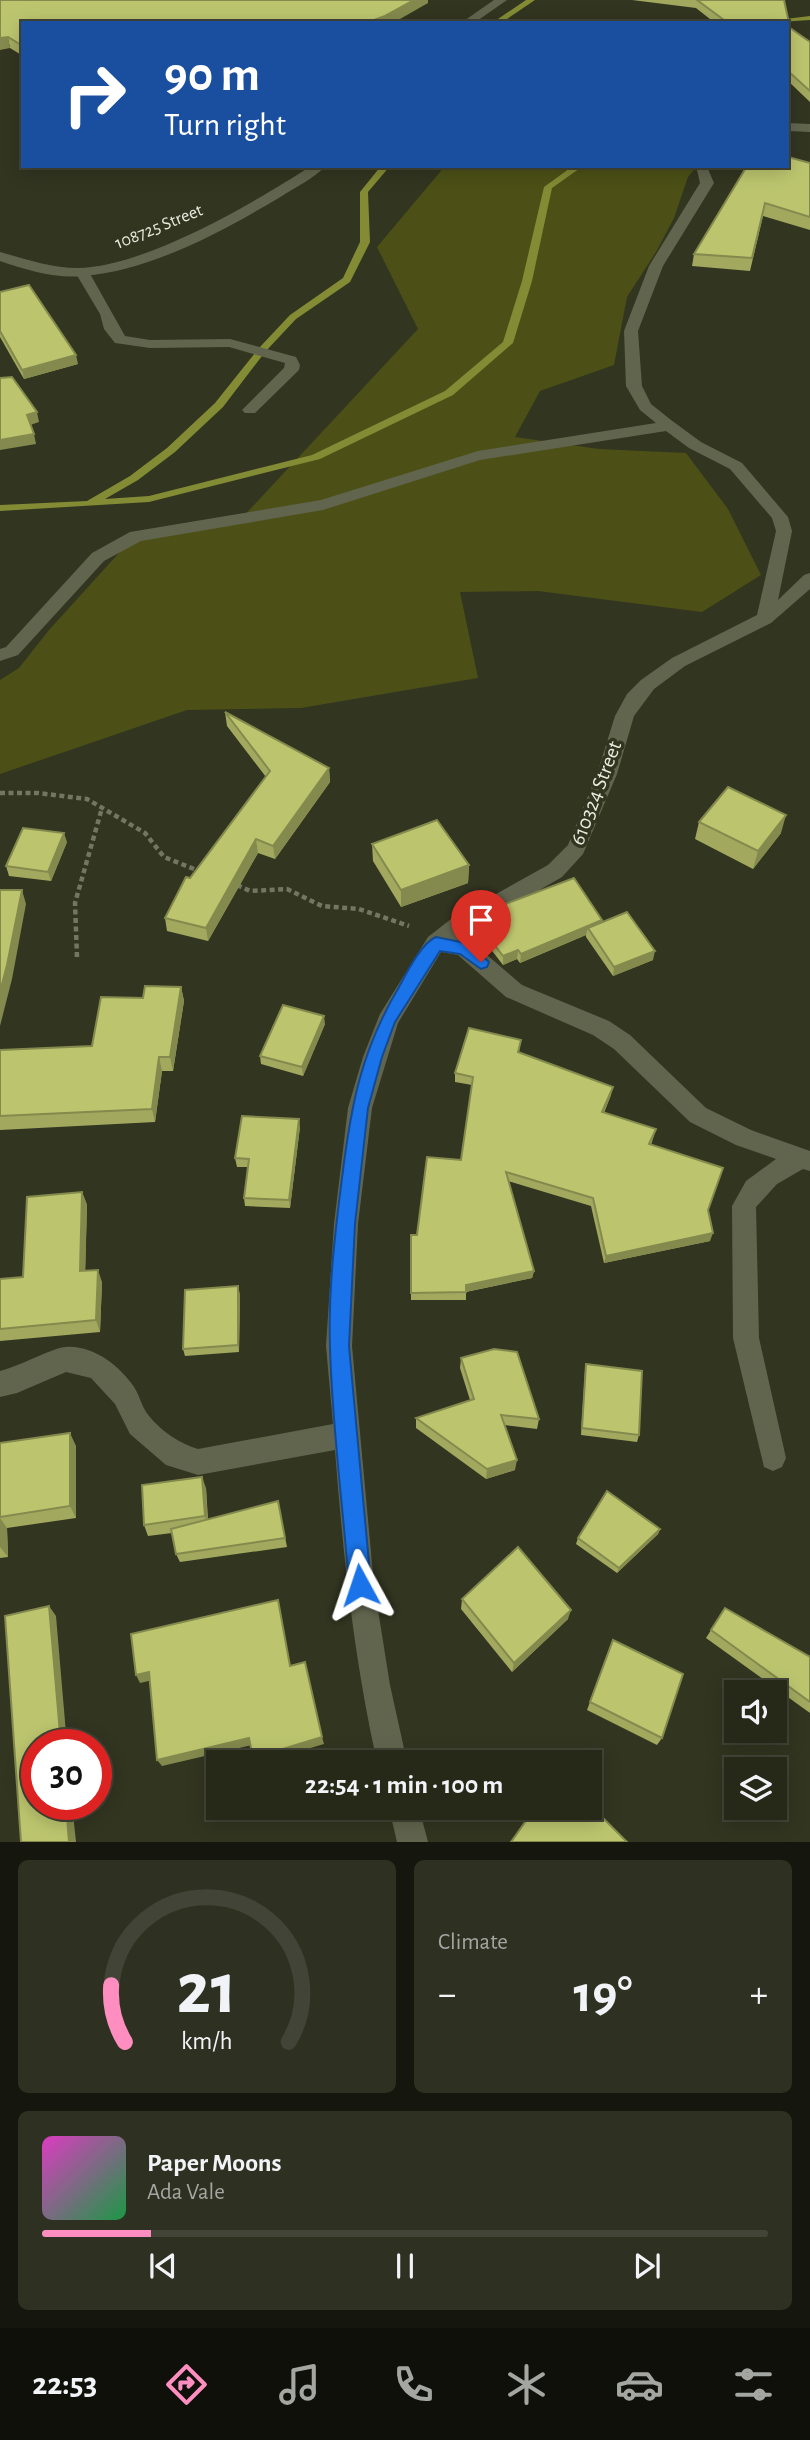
<!DOCTYPE html>
<meta charset="utf-8">
<style>
body{margin:0;font-family:"Alegreya Sans",sans-serif;background:#2e3021;color:#f1f3f6;height:100vh;display:flex;flex-direction:column;font-size:26px;white-space:nowrap}
*{box-sizing:border-box;margin:0}
p{font-size:23px;color:#a4a6a2}
.icon{flex:none;width:38px;height:38px;fill:none;stroke:currentColor;stroke-width:2;stroke-linecap:round;stroke-linejoin:round}
.map{position:relative;height:1842px;overflow:hidden}
.drawer{display:flex;flex-direction:column;gap:18px;padding:18px;background:#15160d;flex:1}
.drawer>*{flex:none}
.banner{position:absolute;left:21px;top:21px;width:768px;height:147px;border-radius:0px;box-shadow:0 4px 18px #0003,0 0 0 2px #424437;background:#1a4fa0;color:#fff;overflow:hidden}
.tools{position:absolute;left:724px;top:1680px;display:grid;gap:14px}
.tools a{display:grid;place-items:center;width:63px;height:63px;border-radius:0px;background:#262818;box-shadow:0 4px 18px #0003,0 0 0 2px #424437;font-size:35px}
.speed{position:absolute;left:21px;top:1729px;display:flex;gap:14px;font-size:35px;font-weight:700;text-align:center}
.speed>*{display:grid;place-content:center;width:91px;height:91px;border-radius:50%;background:#262818;box-shadow:0 4px 18px #0003,0 0 0 2px #424437;line-height:1}
.speed .limit{border:10px solid #d22;background:#fff;color:#111}
.pin{position:absolute;display:grid;place-items:center;width:60px;height:60px;color:#fff;margin:-72px -30px;border-radius:50% 50% 50% 0;rotate:-45deg;box-shadow:0 0 7px #0007}
.pin .icon{rotate:45deg}
.me{position:absolute;width:77px;margin:-38px;rotate:355deg;stroke-linejoin:round;filter:drop-shadow(0 0 5px #0008)}
.turn{display:flex;align-items:center;gap:24px;height:147px;padding:0 28px;font-size:32px}
.turn .icon{width:91px;height:91px;stroke-width:2.5}
.turn b{display:block;font-size:49px;line-height:60px}
.big{font-size:52px;font-weight:700;line-height:1.1}
.drawer .widget{flex:1;display:flex;flex-direction:column;justify-content:center;gap:10px;min-width:0;padding:0 24px;border-radius:10px;background:#2e3021}
.drawer .dial{align-items:center;gap:0}
.dial svg{height:182px;overflow:visible;fill:none;stroke:#424437;stroke-width:7;stroke-linecap:round;text-anchor:middle}
.dial text{fill:#f1f3f6;stroke:none}
.song{display:flex;align-items:center;gap:21px}
.cover{width:84px;height:84px;border-radius:10px;background:linear-gradient(135deg,hsl(310 70% 55%),hsl(140 70% 35%))}
.played{height:7px;border-radius:4px;background:linear-gradient(90deg,#fd8ebf 15%,#424437 15%)}
.keys{display:flex;justify-content:space-around;direction:ltr}
.heat{display:flex;justify-content:space-between;align-items:center;font-size:38px;direction:ltr}
.drawer .tiles{flex:1;display:grid;gap:18px;grid-template-columns:1fr 1fr}
.widget:last-child{grid-column:span 2}
.trip{position:absolute;left:206px;top:1750px;width:396px;height:70px;border-radius:0px;background:#262818;box-shadow:0 4px 18px #0003,0 0 0 2px #424437;font-weight:700;line-height:70px;text-align:center}
.dock{display:flex;height:112px;justify-content:space-around;align-items:center;background:#0f100a;color:#a4a6a2}
.dock .icon{width:49px;height:49px}
.dock .current{color:#fd8ebf}
.dock b{font-size:32px;color:#f1f3f6}
.map>svg:first-child{display:block}
.green{fill:#4c5016}
.lines{fill:none;stroke-linecap:round;stroke-linejoin:round}
.stream{fill:#838b34;fill-rule:evenodd}
.path{stroke:#737663;stroke-width:4.5;stroke-dasharray:5 3.5;stroke-linecap:butt}
.service{fill:#62654e;fill-rule:evenodd}
.minor{fill:#62654e;fill-rule:evenodd}
.wall{fill:#a2a95f}
.shaded-wall{fill:#848a4d}
.building{fill:#bcc56e;stroke:#848a4d;stroke-width:2}
.route{fill:#1a73e8;stroke:#114b97;stroke-width:2}
.labels{text-anchor:middle;dominant-baseline:central;stroke-width:7;stroke-linejoin:round;paint-order:stroke}
.far-street-label{font-size:18px;fill:#eaecdf;stroke:#323520}
.street-label{font-size:21px;fill:#eaecdf;stroke:#323520}
</style>
<div class="map">
<svg width="810" height="1842" viewBox="0 0 810 1842">
<rect width="100%" height="100%" fill="#323520"/>
<path class="green" d="M 445,166 L 697,166 L 688,177 L 674,218 L 656,252 L 627,297 L 614,365 L 540,391 L 515,437 L 599,449 L 686,453 L 728,509 L 761,575 L 702,612 L 538,591 L 460,592 L 478,678 L 301,708 L 187,710 L 0,774 L 0,680 L 19,668 L 49,630 L 128,543 L 239,521 L 418,329 L 377,247 Z"/>
<g class="lines">
<g class="stream">
<path d="M 526,0 L 535,0 L 501,23 L 492,23 Z"/>
<path d="M 810,16 L 810,20 L 765,23 L 769,21 Z"/>
<path d="M 381,166 L 390,166 L 368,192 L 370,242 L 350,282 L 296,319 L 265,352 L 223,407 L 175,452 L 138,480 L 105,499 L 149,496 L 312,455 L 445,391 L 503,342 L 522,281 L 544,187 L 573,166 L 583,166 L 552,188 L 532,281 L 513,343 L 453,395 L 320,459 L 149,502 L 0,511 L 0,505 L 87,501 L 130,476 L 167,448 L 215,403 L 259,348 L 290,315 L 343,278 L 360,242 L 360,192 Z"/>
</g>
<g class="path">
<path d="M 0,793 L 38,793 L 87,799 L 145,833 L 164,857 L 199,871"/>
<path d="M 237,885 L 250,891 L 287,889 L 322,906 L 359,909 L 409,926"/>
<path d="M 77,957 L 75,903 L 102,808"/>
</g>
<path class="service" d="M 82,268 L 89,272 L 125,336 L 150,340 L 230,339 L 296,357 L 300,365 L 299,370 L 255,413 L 245,413 L 242,410 L 284,368 L 285,363 L 229,347 L 150,348 L 115,343 L 104,329 L 100,314 L 75,272 Z"/>
<g class="minor">
<path d="M 494,0 L 507,0 L 474,23 L 461,23 Z"/>
<path d="M 788,123 L 810,124 L 810,132 L 788,131 Z"/>
<path d="M 311,166 L 326,166 C 314,178 296,187 282,196 C 223,231 153,270 84,276 C 56,279 26,270 0,261 L 0,252 C 26,259 50,268 78,268 C 145,267 254,203 311,166 Z"/>
<path d="M 696,166 L 711,166 L 708,169 L 714,183 L 663,266 L 638,331 L 642,386 L 651,404 L 671,420 L 701,442 L 742,463 L 788,517 L 792,531 L 778,600 L 804,575 L 810,573 L 810,589 L 771,623 L 685,666 L 654,689 L 634,716 L 617,774 L 583,854 L 562,877 L 457,938 L 472,942 L 522,985 L 609,1021 L 630,1035 L 706,1108 L 751,1130 L 810,1151 L 810,1171 L 803,1169 L 777,1184 L 756,1207 L 759,1338 L 786,1458 L 782,1467 L 773,1471 L 764,1467 L 733,1338 L 732,1206 L 746,1181 L 776,1159 L 736,1145 L 690,1122 L 614,1049 L 593,1035 L 506,997 L 458,955 L 441,952 L 398,1023 L 372,1108 L 358,1224 L 352,1346 L 374,1585 L 390,1685 L 407,1762 L 377,1762 C 354,1659 343,1555 335,1450 L 198,1475 L 166,1465 L 130,1434 L 115,1404 L 91,1378 L 66,1372 L 17,1393 L 0,1397 L 0,1371 C 18,1367 54,1347 66,1347 C 93,1345 120,1366 134,1387 C 140,1396 142,1408 149,1416 C 161,1431 180,1444 198,1449 L 333,1424 L 326,1346 L 334,1224 L 348,1108 L 363,1057 L 380,1014 L 428,937 L 451,919 L 548,865 L 568,845 L 597,774 L 615,716 L 627,694 L 641,680 L 672,658 L 757,615 L 776,531 L 772,518 L 730,469 L 689,448 L 666,431 L 480,460 L 323,510 L 141,541 L 104,561 L 18,655 L 0,661 L 0,649 L 6,647 L 92,553 L 130,532 L 321,500 L 478,451 L 656,423 L 640,410 L 626,386 L 624,331 L 649,266 L 700,183 Z"/>
<path d="M 389,1808 L 419,1808 L 428,1842 L 397,1842 Z"/>
</g>
</g>
<g class="wall">
<path d="M 0,0 L 428,0 L 428,3 L 23,23 L 23,56 L 10,48 Z"/>
<path d="M 632,0 L 784,0 L 790,28 L 810,42 L 810,102 L 788,81 L 788,23 L 715,23 L 696,8 Z"/>
<path d="M 810,163 L 810,230 L 763,216 L 750,271 L 692,266 L 694,254 Z"/>
<path d="M 0,292 L 78,364 L 24,379 L 0,337 Z"/>
<path d="M 225,712 L 329,768 L 330,782 L 275,859 L 258,853 L 208,941 L 167,931 L 165,918 L 190,878 L 266,777 L 227,726 Z"/>
<path d="M 699,822 L 781,833 L 753,869 L 695,839 Z"/>
<path d="M 67,842 L 51,881 L 9,876 L 6,866 Z"/>
<path d="M 372,844 L 469,865 L 468,883 L 401,907 L 373,861 Z"/>
<path d="M 476,921 L 602,922 L 653,960 L 613,976 L 586,937 L 586,935 L 520,963 L 517,959 L 503,965 L 476,930 Z"/>
<path d="M 181,987 L 184,1001 L 173,1071 L 162,1071 L 155,1122 L 0,1130 L 0,1050 L 92,1046 L 143,998 Z"/>
<path d="M 325,1024 L 303,1076 L 261,1064 L 260,1056 Z"/>
<path d="M 521,1040 L 519,1052 L 611,1095 L 604,1113 L 656,1129 L 651,1145 L 708,1210 L 710,1241 L 604,1263 L 591,1206 L 508,1181 L 534,1271 L 532,1278 L 466,1292 L 466,1300 L 411,1300 L 411,1235 L 417,1235 L 461,1160 L 472,1085 L 455,1082 L 455,1073 Z"/>
<path d="M 300,1127 L 290,1208 L 245,1206 L 244,1198 L 248,1167 L 237,1167 L 235,1158 Z"/>
<path d="M 82,1192 L 87,1205 L 85,1271 L 102,1282 L 100,1332 L 0,1341 L 0,1279 L 23,1277 Z"/>
<path d="M 240,1294 L 239,1352 L 185,1356 L 183,1349 Z"/>
<path d="M 461,1358 L 539,1419 L 537,1429 L 505,1425 L 515,1470 L 486,1479 L 416,1428 L 416,1418 L 470,1400 L 460,1368 Z"/>
<path d="M 586,1364 L 639,1435 L 637,1442 L 581,1435 L 585,1371 Z"/>
<path d="M 0,1443 L 76,1446 L 76,1518 L 7,1528 L 8,1557 L 0,1558 Z"/>
<path d="M 206,1488 L 208,1519 L 278,1501 L 287,1547 L 180,1562 L 176,1554 L 172,1533 L 148,1536 L 144,1525 Z"/>
<path d="M 660,1529 L 658,1534 L 617,1573 L 576,1544 L 578,1538 Z"/>
<path d="M 462,1599 L 568,1619 L 512,1672 L 461,1609 Z"/>
<path d="M 725,1608 L 810,1657 L 810,1713 L 706,1638 Z"/>
<path d="M 613,1640 L 662,1738 L 657,1745 L 587,1710 Z"/>
</g>
<g class="shaded-wall">
<path d="M 414,0 L 428,0 L 428,3 L 393,23 L 366,23 Z"/>
<path d="M 8,37 L 10,48 L 0,50 L 0,38 Z"/>
<path d="M 76,355 L 78,364 L 24,379 L 22,370 Z"/>
<path d="M 37,412 L 39,422 L 30,425 L 27,415 Z"/>
<path d="M 34,434 L 36,444 L 0,450 L 0,440 Z"/>
<path d="M 329,768 L 330,782 L 275,859 L 273,846 Z"/>
<path d="M 786,815 L 781,833 L 753,869 L 758,851 Z"/>
<path d="M 64,833 L 67,842 L 51,881 L 48,872 Z"/>
<path d="M 256,839 L 258,853 L 208,941 L 206,928 Z"/>
<path d="M 469,865 L 468,883 L 401,907 L 401,890 Z"/>
<path d="M 22,890 L 26,904 L 12,979 L 0,1026 L 0,992 Z"/>
<path d="M 602,920 L 601,929 L 588,928 L 586,935 L 520,963 L 521,954 Z"/>
<path d="M 518,950 L 517,959 L 503,965 L 503,956 Z"/>
<path d="M 655,951 L 653,960 L 613,976 L 614,967 Z"/>
<path d="M 181,987 L 184,1001 L 173,1071 L 170,1057 Z"/>
<path d="M 324,1016 L 325,1024 L 303,1076 L 302,1067 Z"/>
<path d="M 159,1057 L 162,1071 L 155,1122 L 152,1109 Z"/>
<path d="M 613,1087 L 611,1095 L 600,1120 L 602,1112 Z"/>
<path d="M 299,1119 L 300,1127 L 290,1208 L 289,1200 Z"/>
<path d="M 82,1192 L 87,1205 L 85,1283 L 80,1271 Z"/>
<path d="M 713,1233 L 710,1241 L 604,1263 L 606,1256 Z"/>
<path d="M 98,1270 L 102,1282 L 100,1332 L 96,1320 Z"/>
<path d="M 534,1271 L 532,1278 L 465,1292 L 466,1285 Z"/>
<path d="M 238,1286 L 240,1294 L 239,1352 L 238,1345 Z"/>
<path d="M 70,1433 L 76,1446 L 76,1518 L 70,1506 Z"/>
<path d="M 517,1460 L 515,1470 L 486,1479 L 487,1469 Z"/>
<path d="M 202,1477 L 206,1488 L 208,1528 L 205,1516 Z"/>
<path d="M 0,1518 L 7,1528 L 8,1557 L 0,1547 Z"/>
<path d="M 660,1529 L 658,1534 L 617,1573 L 619,1568 Z"/>
<path d="M 49,1606 L 56,1616 L 67,1745 L 61,1745 Z"/>
<path d="M 571,1610 L 568,1619 L 512,1672 L 514,1663 Z"/>
<path d="M 149,1672 L 153,1680 L 140,1683 L 136,1675 Z"/>
<path d="M 322,1737 L 324,1744 L 263,1762 L 255,1762 L 253,1758 Z"/>
<path d="M 249,1738 L 252,1745 L 162,1766 L 157,1760 Z"/>
<path d="M 66,1804 L 72,1804 L 76,1842 L 69,1842 Z"/>
</g>
<g class="building">
<path d="M 0,0 L 414,0 L 385,16 L 366,23 L 23,23 L 23,46 L 8,37 L 0,38 Z"/>
<path d="M 697,0 L 784,0 L 790,28 L 810,42 L 810,91 L 788,71 L 788,23 L 728,23 Z"/>
<path d="M 788,157 L 810,163 L 810,217 L 765,203 L 752,258 L 694,254 L 747,166 L 788,166 Z"/>
<path d="M 29,285 L 76,355 L 22,370 L 0,331 L 0,292 Z"/>
<path d="M 12,377 L 37,412 L 27,415 L 34,434 L 0,440 L 0,378 Z"/>
<path d="M 225,712 L 329,768 L 273,846 L 256,839 L 206,928 L 165,918 L 186,877 L 190,878 L 270,771 Z"/>
<path d="M 728,787 L 786,815 L 758,851 L 699,822 Z"/>
<path d="M 437,820 L 469,865 L 401,890 L 372,844 Z"/>
<path d="M 23,828 L 64,833 L 48,872 L 6,866 Z"/>
<path d="M 574,878 L 602,920 L 521,954 L 518,950 L 503,956 L 476,921 L 508,903 Z"/>
<path d="M 0,890 L 22,890 L 7,965 L 0,992 Z"/>
<path d="M 627,912 L 655,951 L 614,967 L 588,928 Z"/>
<path d="M 145,986 L 181,987 L 170,1057 L 159,1057 L 152,1109 L 0,1116 L 0,1050 L 92,1046 L 101,997 L 143,998 Z"/>
<path d="M 283,1005 L 324,1016 L 302,1067 L 260,1056 Z"/>
<path d="M 469,1028 L 521,1040 L 518,1052 L 613,1087 L 602,1112 L 656,1129 L 649,1144 L 723,1168 L 708,1210 L 713,1233 L 606,1256 L 593,1198 L 506,1172 L 534,1271 L 466,1285 L 466,1292 L 411,1293 L 411,1235 L 417,1235 L 427,1157 L 461,1160 L 473,1077 L 455,1073 Z"/>
<path d="M 242,1116 L 299,1119 L 289,1200 L 244,1198 L 249,1159 L 235,1158 Z"/>
<path d="M 82,1192 L 80,1271 L 98,1270 L 96,1320 L 0,1329 L 0,1279 L 23,1277 L 27,1197 Z"/>
<path d="M 238,1286 L 238,1345 L 183,1349 L 185,1290 Z"/>
<path d="M 494,1349 L 517,1352 L 539,1419 L 501,1415 L 517,1460 L 487,1469 L 416,1418 L 474,1399 L 461,1358 Z"/>
<path d="M 586,1364 L 642,1371 L 639,1435 L 582,1428 Z"/>
<path d="M 70,1433 L 70,1506 L 0,1517 L 0,1443 Z"/>
<path d="M 202,1477 L 205,1516 L 144,1525 L 142,1485 Z"/>
<path d="M 607,1491 L 660,1529 L 619,1568 L 578,1538 Z"/>
<path d="M 278,1501 L 285,1538 L 176,1554 L 171,1529 Z"/>
<path d="M 518,1547 L 571,1610 L 514,1663 L 462,1599 Z"/>
<path d="M 278,1600 L 290,1666 L 305,1662 L 322,1737 L 253,1758 L 249,1738 L 157,1760 L 149,1672 L 136,1675 L 131,1634 Z"/>
<path d="M 49,1606 L 61,1745 L 37,1745 L 37,1804 L 66,1804 L 69,1842 L 21,1842 L 5,1616 Z"/>
<path d="M 725,1608 L 810,1657 L 810,1702 L 711,1630 Z"/>
<path d="M 613,1640 L 683,1674 L 662,1738 L 590,1702 Z"/>
<path d="M 590,1805 L 627,1842 L 511,1842 L 535,1808 L 590,1808 Z"/>
</g>
<path class="route" d="M 436,937 L 470,944 L 489,962 L 487,967 L 481,969 L 460,954 L 440,951 L 395,1022 L 382,1057 L 368,1108 L 355,1224 L 349,1346 L 371,1585 L 368,1592 L 360,1595 L 352,1592 L 349,1585 C 343,1506 332,1426 330,1347 C 328,1291 335,1233 342,1178 C 351,1105 361,1051 399,987 C 406,974 422,942 436,937 Z"/>
<g class="labels">
<g class="far-street-label">
<text transform="translate(159 227) rotate(-22)">108725 Street</text>
</g>
<g class="street-label">
<text transform="translate(596 793) rotate(-69)">610324 Street</text>
</g>
</g>
</svg>
<div class="tools">
<a><svg class="icon" aria-label="sound" viewBox="0 0 24 24"><path d="M4 9h4l5-4v14l-5-4H4zM17 9q2 3 0 6"/></svg></a>
<a><svg class="icon" aria-label="layers" viewBox="0 0 24 24"><path d="M12 4l9 5-9 5-9-5zM3 14l9 5 9-5"/></svg></a>
</div>
<div class="speed"><div class="limit">30</div></div>
<div class="pin" style="left:481px;top:962px;background:#d93025"><svg class="icon" aria-label="arrive" viewBox="0 0 24 24"><path d="M6 21V4h12l-3 4 3 4H6"/></svg></div>
<svg class="me" style="left:360px;top:1585px" viewBox="-20 -20 40 40"><path d="M0-17L14 15 0 8-14 15z" fill="#1a73e8" stroke="#fff" stroke-width="4"/></svg>
<div class="trip">22:54 · 1 min · 100 m</div>
<div class="banner">
<div class="turn"><svg class="icon" aria-label="right" viewBox="0 0 24 24"><path d="M7 20v-9h11M14 6l5 5-5 5"/></svg><div><b>90 m</b>Turn right</div></div>
</div>
</div>
<section class="drawer">
<div class="tiles">
<div class="widget dial"><svg viewBox="0 0 100 80">
<path d="M14 69A42 42 0 1 1 86 69"/>
<path d="M14 69A42 42 0 0 1 8 44" stroke="#fd8ebf"/>
<text x="50" y="56" font-size="32" font-weight="700">21</text>
<text x="50" y="72" font-size="11">km/h</text>
</svg></div>
<div class="widget"><p>Climate</p>
<div class="heat"><a>−</a><b class="big">19°</b><a>+</a></div>
</div>
<div class="widget">
<div class="song"><i class="cover"></i><div><b>Paper Moons</b><p>Ada Vale</p></div></div>
<div class="played"></div>
<div class="keys"><svg class="icon" aria-label="previous" viewBox="0 0 24 24"><path d="M18 5L8 12l10 7zM5 5v14"/></svg><svg class="icon" aria-label="pause" viewBox="0 0 24 24"><path d="M8 5v14M16 5v14"/></svg><svg class="icon" aria-label="next" viewBox="0 0 24 24"><path d="M6 5l10 7-10 7zM19 5v14"/></svg></div>
</div>
</div>
</section>
<nav class="dock">
<b>22:53</b>
<svg class="icon current" aria-label="directions" viewBox="0 0 24 24"><path d="M12 3l9 9-9 9-9-9zM9 14v-3h6M13 9l2 2-2 2"/></svg>
<svg class="icon" aria-label="music" viewBox="0 0 24 24"><path d="M9 18V5l10-2v13"/><circle cx="6" cy="18" r="3"/><circle cx="16" cy="16" r="3"/></svg>
<svg class="icon" aria-label="phone" viewBox="0 0 24 24"><path d="M5 4h4l2 5-3 2q2 4 5 5l2-3 5 2v4C11 20 4 13 5 4z"/></svg>
<svg class="icon" aria-label="climate" viewBox="0 0 24 24"><path d="M12 3v18M4 7l16 10M4 17L20 7"/></svg>
<svg class="icon" aria-label="car" viewBox="0 0 24 24"><path d="M5 17H2v-5l4-1 3-4h7l3 4 3 1v5h-3M9 17h6M6 11h13"/><circle cx="7" cy="17" r="2"/><circle cx="17" cy="17" r="2"/></svg>
<svg class="icon" aria-label="filters" viewBox="0 0 24 24"><path d="M4 7h16M4 17h16"/><circle cx="9" cy="7" r="2"/><circle cx="15" cy="17" r="2"/></svg>
</nav>
